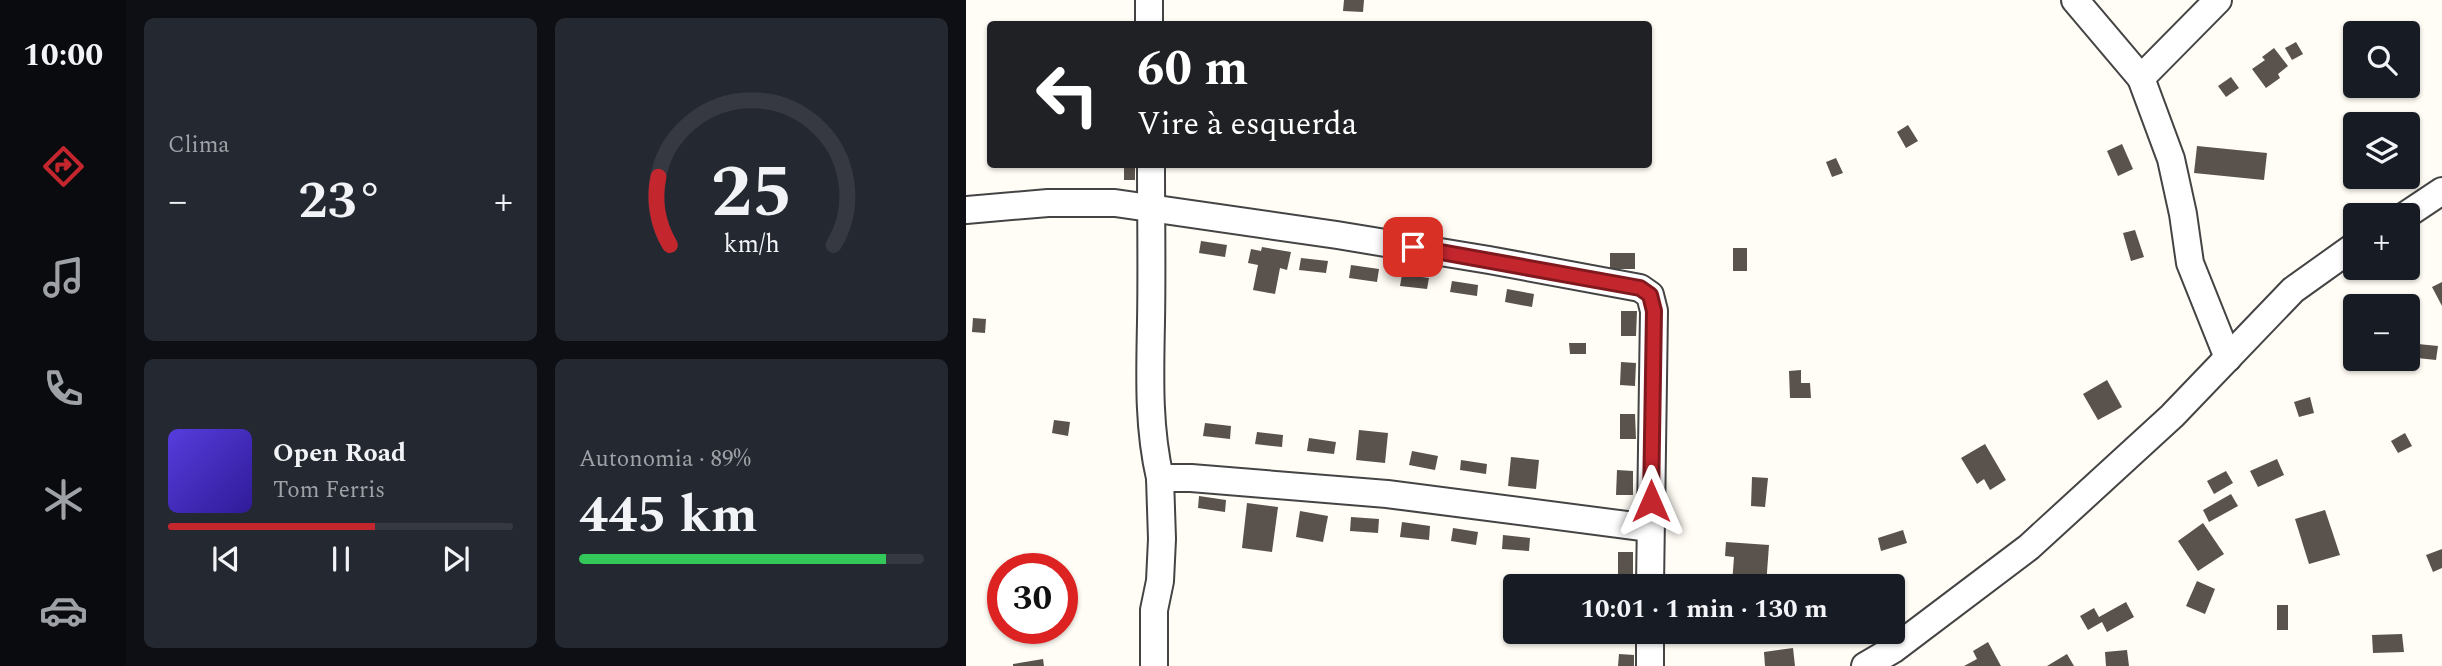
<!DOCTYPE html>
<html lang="pt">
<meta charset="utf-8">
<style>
body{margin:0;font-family:Spectral,serif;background:#242831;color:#f1f3f6;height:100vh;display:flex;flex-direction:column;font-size:26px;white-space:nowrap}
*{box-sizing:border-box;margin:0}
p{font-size:23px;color:#9ea1a6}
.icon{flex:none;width:38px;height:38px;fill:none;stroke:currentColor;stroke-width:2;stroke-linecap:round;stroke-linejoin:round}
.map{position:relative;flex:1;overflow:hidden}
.drawer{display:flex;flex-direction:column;gap:18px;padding:18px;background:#0d0f14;width:840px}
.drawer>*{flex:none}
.top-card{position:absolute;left:21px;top:21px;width:665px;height:147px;border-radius:7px;box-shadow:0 2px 5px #0004;background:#202124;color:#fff;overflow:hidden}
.tools{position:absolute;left:1377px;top:21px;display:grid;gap:14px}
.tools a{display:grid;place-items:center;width:77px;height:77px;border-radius:7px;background:#171b24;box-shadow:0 2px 5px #0004;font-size:35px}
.speed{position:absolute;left:21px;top:553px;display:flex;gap:14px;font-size:35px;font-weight:700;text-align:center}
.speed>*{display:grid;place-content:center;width:91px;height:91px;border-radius:50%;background:#171b24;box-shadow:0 2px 5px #0004;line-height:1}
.speed .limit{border:10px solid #d22;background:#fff;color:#111}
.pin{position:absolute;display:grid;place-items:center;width:60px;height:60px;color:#fff;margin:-30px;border-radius:14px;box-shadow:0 4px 10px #0006}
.me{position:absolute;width:77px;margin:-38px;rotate:0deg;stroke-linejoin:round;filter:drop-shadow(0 0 5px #0008)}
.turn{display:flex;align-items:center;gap:24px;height:147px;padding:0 35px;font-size:32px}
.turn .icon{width:91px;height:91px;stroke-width:2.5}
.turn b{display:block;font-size:49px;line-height:60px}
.big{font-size:52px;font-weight:700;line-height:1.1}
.drawer .widget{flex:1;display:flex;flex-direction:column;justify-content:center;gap:10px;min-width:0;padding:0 24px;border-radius:10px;background:#242831}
.drawer .dial{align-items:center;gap:0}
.dial svg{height:182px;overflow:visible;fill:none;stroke:#363941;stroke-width:7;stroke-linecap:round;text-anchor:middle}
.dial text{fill:#f1f3f6;stroke:none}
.song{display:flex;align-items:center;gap:21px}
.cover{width:84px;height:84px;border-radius:10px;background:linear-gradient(135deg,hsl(250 70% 55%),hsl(250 70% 35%))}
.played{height:7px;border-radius:4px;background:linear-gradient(90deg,#c4262e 60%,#363941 60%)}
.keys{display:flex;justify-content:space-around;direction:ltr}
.heat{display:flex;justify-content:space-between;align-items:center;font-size:38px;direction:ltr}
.charge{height:10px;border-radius:5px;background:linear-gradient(90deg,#34c759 89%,#363941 0)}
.drawer .tiles{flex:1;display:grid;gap:18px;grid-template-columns:repeat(2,1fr)}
.trip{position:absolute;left:537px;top:574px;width:402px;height:70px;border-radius:7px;background:#171b24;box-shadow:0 2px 5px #0004;font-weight:700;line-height:70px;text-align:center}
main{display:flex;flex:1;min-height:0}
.tab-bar{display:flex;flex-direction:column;width:126px;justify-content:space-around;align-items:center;background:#090b0e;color:#9ea1a6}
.tab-bar .icon{width:49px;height:49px}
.tab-bar .on{color:#c4262e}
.tab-bar b{font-size:32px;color:#f1f3f6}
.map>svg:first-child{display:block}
.building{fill:#5a524d}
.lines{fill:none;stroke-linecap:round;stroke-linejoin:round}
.minor-casing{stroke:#444;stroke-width:30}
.minor{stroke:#fff;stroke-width:26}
.route-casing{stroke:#7f191e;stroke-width:18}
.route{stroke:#c4262e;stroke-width:12}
</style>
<main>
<nav class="tab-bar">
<b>10:00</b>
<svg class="icon on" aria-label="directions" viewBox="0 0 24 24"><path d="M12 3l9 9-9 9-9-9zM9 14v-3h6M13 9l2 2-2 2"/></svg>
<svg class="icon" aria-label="music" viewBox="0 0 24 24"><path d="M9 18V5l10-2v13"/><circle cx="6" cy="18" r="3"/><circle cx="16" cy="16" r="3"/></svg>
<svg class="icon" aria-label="phone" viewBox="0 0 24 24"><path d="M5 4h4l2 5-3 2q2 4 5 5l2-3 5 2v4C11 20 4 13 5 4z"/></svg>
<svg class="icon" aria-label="climate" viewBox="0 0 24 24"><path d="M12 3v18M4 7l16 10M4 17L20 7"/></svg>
<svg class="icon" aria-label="car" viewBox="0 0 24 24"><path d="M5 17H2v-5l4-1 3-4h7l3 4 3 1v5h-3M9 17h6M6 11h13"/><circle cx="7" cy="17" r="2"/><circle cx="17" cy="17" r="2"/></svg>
</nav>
<section class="drawer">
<div class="tiles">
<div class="widget"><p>Clima</p>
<div class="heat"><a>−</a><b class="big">23°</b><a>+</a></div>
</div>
<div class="widget dial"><svg viewBox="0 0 100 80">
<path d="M14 69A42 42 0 1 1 86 69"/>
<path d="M14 69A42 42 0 0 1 9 39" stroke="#c4262e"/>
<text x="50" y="56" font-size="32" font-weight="700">25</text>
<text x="50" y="72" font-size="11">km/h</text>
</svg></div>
<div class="widget">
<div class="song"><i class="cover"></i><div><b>Open Road</b><p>Tom Ferris</p></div></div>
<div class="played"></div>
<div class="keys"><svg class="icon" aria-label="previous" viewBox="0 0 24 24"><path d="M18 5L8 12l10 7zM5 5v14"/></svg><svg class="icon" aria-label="pause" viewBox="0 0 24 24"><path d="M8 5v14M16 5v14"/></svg><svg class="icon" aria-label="next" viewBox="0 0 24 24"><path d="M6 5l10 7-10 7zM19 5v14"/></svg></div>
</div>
<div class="widget"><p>Autonomia · 89%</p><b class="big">445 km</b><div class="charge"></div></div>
</div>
</section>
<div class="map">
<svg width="1476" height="666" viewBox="0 0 1476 666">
<rect width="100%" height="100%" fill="#fffdf5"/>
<g class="building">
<path d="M 378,0 L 398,0 L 397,12 L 377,11 Z"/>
<path d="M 1330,42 L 1337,54 L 1326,60 L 1319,48 Z"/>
<path d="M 1308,48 L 1322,66 L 1312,74 L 1314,78 L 1300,88 L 1286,69 L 1299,60 L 1296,57 Z"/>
<path d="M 1265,77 L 1273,88 L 1260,97 L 1252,86 Z"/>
<path d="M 942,125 L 952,141 L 940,148 L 931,132 Z"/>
<path d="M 1156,144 L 1167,169 L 1152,176 L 1141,151 Z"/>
<path d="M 1231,146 L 1301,153 L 1298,180 L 1228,173 Z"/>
<path d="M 870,158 L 877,173 L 866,177 L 860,162 Z"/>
<rect x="158" y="164" width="11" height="16"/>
<path d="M 1169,230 L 1178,257 L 1165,261 L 1157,233 Z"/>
<path d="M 235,241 L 261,245 L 259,257 L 233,253 Z"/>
<path d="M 296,247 L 325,252 L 321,270 L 314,268 L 309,294 L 287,290 L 292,265 L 282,263 L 285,249 L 295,251 Z"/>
<rect x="767" y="248" width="14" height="23"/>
<rect x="644" y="253" width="25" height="16"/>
<path d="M 335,258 L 362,261 L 360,273 L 333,270 Z"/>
<path d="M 385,265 L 413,269 L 411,282 L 383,278 Z"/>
<path d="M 436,274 L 463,278 L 461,289 L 434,286 Z"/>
<path d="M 486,281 L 512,285 L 511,296 L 484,292 Z"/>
<path d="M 1476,282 L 1476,306 L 1466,287 Z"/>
<path d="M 541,289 L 568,294 L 566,307 L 539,302 Z"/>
<path d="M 655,311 L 671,311 L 670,336 L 655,336 Z"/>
<path d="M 7,318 L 20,319 L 19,333 L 6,332 Z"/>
<path d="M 603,343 L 620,343 L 620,354 L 604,354 Z"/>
<path d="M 1442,343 L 1472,346 L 1470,360 L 1442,357 Z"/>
<path d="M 655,362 L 670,363 L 669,386 L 654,385 Z"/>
<path d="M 835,370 L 835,383 L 844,383 L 845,398 L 824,398 L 823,371 Z"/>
<path d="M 1141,380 L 1156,407 L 1132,420 L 1117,394 Z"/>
<path d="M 1344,397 L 1348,413 L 1333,417 L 1328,402 Z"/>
<path d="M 654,414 L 669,414 L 670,439 L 654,439 Z"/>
<path d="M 88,420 L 104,422 L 102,436 L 86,433 Z"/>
<path d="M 239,423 L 265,426 L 264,439 L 237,436 Z"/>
<path d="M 393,430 L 422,433 L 419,463 L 390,460 Z"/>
<path d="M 291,432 L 317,435 L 316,447 L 289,444 Z"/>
<path d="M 1439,433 L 1446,446 L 1432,453 L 1425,441 Z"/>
<path d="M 343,438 L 370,442 L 368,454 L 341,451 Z"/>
<path d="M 1019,444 L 1040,480 L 1024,490 L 1018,479 L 1011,484 L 995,458 Z"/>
<path d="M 446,451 L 472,456 L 469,470 L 443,465 Z"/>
<path d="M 545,457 L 573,460 L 570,489 L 542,486 Z"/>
<path d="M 1311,459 L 1318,475 L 1292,487 L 1284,471 Z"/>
<path d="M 495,460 L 521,464 L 520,474 L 494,470 Z"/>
<path d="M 651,470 L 667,471 L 667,495 L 650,495 Z"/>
<path d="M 1260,471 L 1267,483 L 1248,494 L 1241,481 Z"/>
<path d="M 786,477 L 802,478 L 799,507 L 785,506 Z"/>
<path d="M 1265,494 L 1272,506 L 1243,522 L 1237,510 Z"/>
<path d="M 233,496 L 260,500 L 259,512 L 232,508 Z"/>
<path d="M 281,503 L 312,507 L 306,552 L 276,548 Z"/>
<path d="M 1359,510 L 1374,555 L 1343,564 L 1329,519 Z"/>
<path d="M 334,511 L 362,516 L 357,542 L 330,537 Z"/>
<path d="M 385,517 L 413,519 L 412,533 L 384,531 Z"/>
<path d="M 436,522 L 464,526 L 463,540 L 434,537 Z"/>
<path d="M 1237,523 L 1258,554 L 1232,571 L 1212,541 Z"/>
<path d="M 487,528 L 512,532 L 510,545 L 485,541 Z"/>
<path d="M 937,530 L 941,543 L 915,551 L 912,538 Z"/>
<path d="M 537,535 L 564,538 L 563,551 L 536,549 Z"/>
<path d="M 760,542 L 803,545 L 800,586 L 766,584 L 768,557 L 759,556 Z"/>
<path d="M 1476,549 L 1476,568 L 1467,572 L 1460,555 Z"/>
<rect x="652" y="552" width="15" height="25"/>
<path d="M 1231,581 L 1249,589 L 1239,614 L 1220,606 Z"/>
<path d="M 1160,602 L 1168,617 L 1141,632 L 1136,622 L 1122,630 L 1114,616 L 1128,608 L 1133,617 Z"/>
<rect x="1311" y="605" width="11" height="25"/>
<path d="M 1436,634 L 1438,652 L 1407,653 L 1406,635 Z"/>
<path d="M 1022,642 L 1035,666 L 998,666 L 1011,659 L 1007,651 Z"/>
<path d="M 827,648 L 829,666 L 799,666 L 798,652 Z"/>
<path d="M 1161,650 L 1163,666 L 1140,666 L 1139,652 Z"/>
<path d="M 653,654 L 668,655 L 668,666 L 652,666 Z"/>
<path d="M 1101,654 L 1108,666 L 1081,666 Z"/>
<path d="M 77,659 L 78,666 L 47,666 L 47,664 Z"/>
</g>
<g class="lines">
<defs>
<g id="minor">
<path d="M 183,0 L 183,24"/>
<path d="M 1109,0 L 1175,78"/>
<path d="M 1252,0 L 1175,78 L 1205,159 L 1217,214 L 1224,263 L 1262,358"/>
<path d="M 185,164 C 185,217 186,269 185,322 C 184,375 182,426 194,478"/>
<path d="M 0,210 L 82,203 L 149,203 L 371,235 L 523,260 L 674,288 L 684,295 L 688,311 L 684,586"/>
<path d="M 1440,215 L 1476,191"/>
<path d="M 684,632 L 684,666"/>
<path d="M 188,666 L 188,610 L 194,581 L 196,539 L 194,478 L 225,478 L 421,494 L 684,528"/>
<path d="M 899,666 L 928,649 L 1063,547 L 1206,416 L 1327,290 L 1390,245"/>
</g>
</defs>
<use href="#minor" class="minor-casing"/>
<use href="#minor" class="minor"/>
</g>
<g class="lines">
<defs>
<path id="route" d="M 447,247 L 674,288 L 684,295 L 688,311 L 685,501"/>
</defs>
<use href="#route" class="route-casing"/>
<use href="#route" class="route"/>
</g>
</svg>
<div class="tools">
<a><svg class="icon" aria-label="search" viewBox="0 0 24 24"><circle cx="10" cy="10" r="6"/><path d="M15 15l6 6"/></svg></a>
<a><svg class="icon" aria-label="layers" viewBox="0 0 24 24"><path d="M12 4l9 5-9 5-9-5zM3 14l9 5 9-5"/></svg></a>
<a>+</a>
<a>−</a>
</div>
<div class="speed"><div class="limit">30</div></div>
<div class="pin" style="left:447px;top:247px;background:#d93025"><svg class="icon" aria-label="arrive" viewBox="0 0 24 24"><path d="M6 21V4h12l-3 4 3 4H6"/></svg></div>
<svg class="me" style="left:685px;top:501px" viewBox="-20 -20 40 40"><path d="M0-17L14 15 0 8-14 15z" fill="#c4262e" stroke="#fff" stroke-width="4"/></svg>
<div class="trip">10:01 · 1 min · 130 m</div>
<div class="top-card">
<div class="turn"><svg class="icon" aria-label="left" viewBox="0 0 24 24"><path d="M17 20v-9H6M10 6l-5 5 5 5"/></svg><div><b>60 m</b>Vire à esquerda</div></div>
</div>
</div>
</main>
